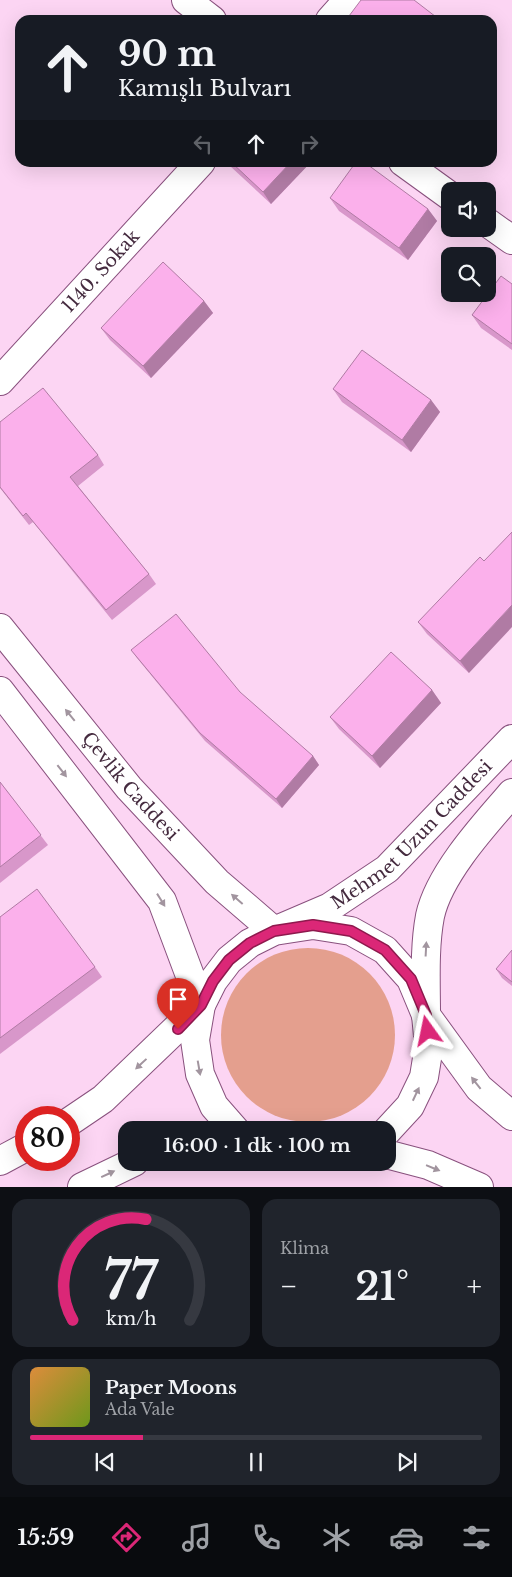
<!DOCTYPE html>
<html lang="tr">
<meta charset="utf-8">
<style>
body{margin:0;font-family:"Libre Baskerville",serif;background:#20242c;color:#f1f3f6;height:100vh;display:flex;flex-direction:column;font-size:19px;white-space:nowrap}
*{box-sizing:border-box;margin:0}
p{font-size:16px;color:#9ea1a6}
.icon{flex:none;width:28px;height:28px;fill:none;stroke:currentColor;stroke-width:2;stroke-linecap:round;stroke-linejoin:round}
.map{position:relative;height:1187px;overflow:hidden}
.side{display:flex;flex-direction:column;gap:12px;padding:12px;background:#0d0f14;flex:1}
.side>*{flex:none}
.guide{position:absolute;left:15px;top:15px;width:482px;height:152px;border-radius:15px;box-shadow:0 5px 20px #0002;background:#171b24;color:#f1f3f6;overflow:hidden}
.tools{position:absolute;left:441px;top:182px;display:grid;gap:10px}
.tools a{display:grid;place-items:center;width:55px;height:55px;border-radius:10px;background:#171b24;box-shadow:0 5px 20px #0002;font-size:25px}
.speed{position:absolute;left:15px;top:1106px;display:flex;gap:10px;font-size:25px;font-weight:700;text-align:center}
.speed>*{display:grid;place-content:center;width:65px;height:65px;border-radius:50%;background:#171b24;box-shadow:0 5px 20px #0002;line-height:1}
.speed .limit{border:8px solid #d22;background:#fff;color:#111}
.pin{position:absolute;display:grid;place-items:center;width:42px;height:42px;color:#fff;margin:-51px -21px;border-radius:50% 50% 50% 0;rotate:-45deg;box-shadow:0 0 5px #0007}
.pin .icon{rotate:45deg}
.me{position:absolute;width:55px;margin:-28px;rotate:348deg;stroke-linejoin:round;filter:drop-shadow(0 0 4px #0008)}
.turn{display:flex;align-items:center;gap:18px;height:105px;padding:0 20px;font-size:22px}
.turn .icon{width:65px;height:65px;stroke-width:2.5}
.turn b{display:block;font-size:35px;line-height:42px}
.lanes{display:flex;align-items:center;height:48px;padding:0 20px;background:#0003;justify-content:center;gap:25px;direction:ltr}
.lanes .off{opacity:.35}
.big{font-size:38px;font-weight:600;line-height:1.1}
.side .card{flex:1;display:flex;flex-direction:column;justify-content:center;gap:8px;min-width:0;padding:0 18px;border-radius:15px;background:#20242c}
.side .dial{align-items:center;gap:0}
.dial svg{height:130px;overflow:visible;fill:none;stroke:#363941;stroke-width:7;stroke-linecap:round;text-anchor:middle}
.dial text{fill:#f1f3f6;stroke:none}
.song{display:flex;align-items:center;gap:15px}
.cover{width:60px;height:60px;border-radius:8px;background:linear-gradient(135deg,hsl(30 70% 55%),hsl(80 70% 35%))}
.played{height:5px;border-radius:2px;background:linear-gradient(90deg,#db2777 25%,#363941 25%)}
.keys{display:flex;justify-content:space-around;direction:ltr}
.heat{display:flex;justify-content:space-between;align-items:center;font-size:28px;direction:ltr}
.side .tiles{flex:1;display:grid;gap:12px;grid-template-columns:1fr 1fr}
.card:last-child{grid-column:span 2}
.trip{position:absolute;left:118px;top:1121px;width:278px;height:50px;border-radius:15px;background:#171b24;box-shadow:0 5px 20px #0002;font-weight:600;line-height:50px;text-align:center}
.menu{display:flex;height:80px;justify-content:space-around;align-items:center;background:#090b0e;color:#9ea1a6}
.menu .icon{width:35px;height:35px}
.menu .current{color:#db2777}
.menu b{font-size:22px;color:#f1f3f6}
.map>svg:first-child{display:block}
.green{fill:#e49f8e}
.lines{fill:none;stroke-linecap:round;stroke-linejoin:round}
.minor-casing{stroke:#89517e;stroke-width:30}
.major-casing{stroke:#89517e;stroke-width:30}
.highway-casing{stroke:#89517e;stroke-width:30}
.minor{stroke:#fff;stroke-width:28}
.major{stroke:#fff;stroke-width:28}
.highway{stroke:#fff;stroke-width:28}
.wall{fill:#d897ca}
.shaded-wall{fill:#b07ba4}
.building{fill:#fbb0eb;stroke:#b07ba4}
.oneway{fill:#a2959f}
.route-casing{stroke:#8e194d;stroke-width:12}
.route{stroke:#db2777;stroke-width:9}
.labels{text-anchor:middle;dominant-baseline:central;stroke-width:5;stroke-linejoin:round;paint-order:stroke}
.street-label{font-size:18px;fill:#452b3f;stroke:#fff}
</style>
<div class="map">
<svg width="512" height="1187" viewBox="0 0 512 1187">
<rect width="100%" height="100%" fill="#fcd5f3"/>
<circle class="green" cx="308" cy="1035" r="87"/>
<g class="lines">
<defs>
<g id="minor">
<path d="M 186,0 L 212,20"/>
<path d="M 330,20 L 348,0"/>
<path d="M 403,162 L 450,196"/>
<path d="M 488,223 L 512,240"/>
<path id="s1" d="M 0,381 L 201,162"/>
</g>
<g id="major">
<path id="s2" d="M 0,628 L 129,788 L 217,882 L 274,931 L 330,907 L 387,869 L 512,739"/>
<path d="M 0,691 L 162,901 L 201,1005"/>
<path d="M 426,1015 C 426,982 424,948 430,916 C 439,874 484,825 512,793"/>
</g>
<g id="highway">
<path d="M 426,1015 L 479,1088 L 512,1116"/>
<path d="M 69,1122 L 103,1099 L 201,1005"/>
<path d="M 235,1130 L 214,1106 L 200,1074 L 195,1040 L 201,1005 L 213,981 L 229,960 L 250,943 L 274,931 L 313,925 L 351,931 L 385,950 L 411,979 L 426,1015 L 429,1046 L 424,1077 L 410,1106 L 386,1132"/>
<path d="M 386,1154 L 428,1165 L 479,1187"/>
<path d="M 0,1161 L 26,1147"/>
<path d="M 82,1187 L 134,1162"/>
</g>
</defs>
<use href="#minor" class="minor-casing"/>
<use href="#major" class="major-casing"/>
<use href="#highway" class="highway-casing"/>
<use href="#minor" class="minor"/>
<use href="#major" class="major"/>
<use href="#highway" class="highway"/>
</g>
<g class="wall">
<path d="M 228,162 L 311,162 L 271,204 L 230,166 Z"/>
<path d="M 330,198 L 428,209 L 437,221 L 408,260 L 339,211 Z"/>
<path d="M 512,284 L 512,350 L 481,328 L 472,315 Z"/>
<path d="M 204,301 L 213,313 L 151,378 L 110,340 L 101,328 Z"/>
<path d="M 333,389 L 431,400 L 440,412 L 411,452 L 342,402 Z"/>
<path d="M 0,422 L 98,455 L 104,465 L 78,486 L 149,574 L 156,584 L 112,620 L 33,522 L 29,525 L 0,488 Z"/>
<path d="M 484,561 L 469,673 L 427,634 L 418,622 Z"/>
<path d="M 131,650 L 313,756 L 319,765 L 282,808 L 205,741 L 137,658 Z"/>
<path d="M 432,690 L 441,703 L 380,768 L 339,729 L 330,717 Z"/>
<path d="M 0,782 L 48,845 L 0,883 Z"/>
<path d="M 0,917 L 95,967 L 102,977 L 0,1054 Z"/>
<path d="M 512,950 L 512,986 L 502,978 L 496,969 Z"/>
</g>
<g class="shaded-wall">
<path d="M 291,162 L 311,162 L 271,204 L 263,192 Z"/>
<path d="M 428,209 L 437,221 L 408,260 L 399,248 Z"/>
<path d="M 204,301 L 213,313 L 151,378 L 143,366 Z"/>
<path d="M 431,400 L 440,412 L 411,452 L 402,440 Z"/>
<path d="M 512,605 L 512,627 L 469,673 L 460,661 Z"/>
<path d="M 432,690 L 441,703 L 380,768 L 372,756 Z"/>
<path d="M 313,756 L 319,765 L 282,808 L 276,799 Z"/>
</g>
<g class="building">
<path d="M 361,0 L 414,0 L 440,20 L 346,20 Z"/>
<path d="M 231,162 L 291,162 L 263,192 Z"/>
<path d="M 356,162 L 364,162 L 428,209 L 399,248 L 330,198 Z"/>
<path d="M 163,262 L 204,301 L 143,366 L 101,328 Z"/>
<path d="M 501,276 L 512,284 L 512,344 L 472,315 Z"/>
<path d="M 362,350 L 431,400 L 402,440 L 333,389 Z"/>
<path d="M 43,388 L 98,455 L 70,477 L 149,574 L 106,610 L 26,513 L 23,516 L 0,487 L 0,422 Z"/>
<path d="M 512,532 L 512,605 L 460,661 L 418,622 L 480,557 L 484,561 Z"/>
<path d="M 176,614 L 240,692 L 313,756 L 276,799 L 200,733 L 131,650 Z"/>
<path d="M 391,652 L 432,690 L 372,756 L 330,717 Z"/>
<path d="M 0,782 L 41,835 L 0,867 Z"/>
<path d="M 37,889 L 95,967 L 0,1038 L 0,917 Z"/>
<path d="M 512,950 L 512,982 L 496,969 Z"/>
</g>
<defs><path id="oneway-solid" d="M-6-.8H1V-3.2L6.5 0L1 3.2V.8H-6Z" transform="scale(1.25)"/></defs>
<g class="oneway">
<use href="#oneway-solid" transform="translate(70 715) rotate(-129)"/>
<use href="#oneway-solid" transform="translate(62 771) rotate(52)"/>
<use href="#oneway-solid" transform="translate(237 899) rotate(-139)"/>
<use href="#oneway-solid" transform="translate(161 900) rotate(58)"/>
<use href="#oneway-solid" transform="translate(426 949) rotate(-87)"/>
<use href="#oneway-solid" transform="translate(141 1064) rotate(137)"/>
<use href="#oneway-solid" transform="translate(199 1068) rotate(80)"/>
<use href="#oneway-solid" transform="translate(476 1083) rotate(-128)"/>
<use href="#oneway-solid" transform="translate(416 1094) rotate(-65)"/>
<use href="#oneway-solid" transform="translate(433 1168) rotate(22)"/>
<use href="#oneway-solid" transform="translate(108 1174) rotate(-25)"/>
</g>
<g class="lines">
<defs>
<path id="route" d="M 178,1029 L 201,1005 L 213,981 L 229,960 L 250,943 L 274,931 L 313,925 L 351,931 L 385,950 L 411,979 L 426,1015 L 428,1031"/>
</defs>
<use href="#route" class="route-casing"/>
<use href="#route" class="route"/>
</g>
<g class="labels">
<g class="street-label">
<text stroke="none"><textPath href="#s1" startOffset="149">1140. Sokak</textPath></text>
<text stroke="none"><textPath href="#s2" startOffset="205">Çevlik Caddesi</textPath></text>
<text stroke="none"><textPath href="#s2" startOffset="580">Mehmet Uzun Caddesi</textPath></text>
</g>
</g>
</svg>
<div class="tools">
<a><svg class="icon" aria-label="sound" viewBox="0 0 24 24"><path d="M4 9h4l5-4v14l-5-4H4zM17 9q2 3 0 6"/></svg></a>
<a><svg class="icon" aria-label="search" viewBox="0 0 24 24"><circle cx="10" cy="10" r="6"/><path d="M15 15l6 6"/></svg></a>
</div>
<div class="speed"><div class="limit">80</div></div>
<div class="pin" style="left:178px;top:1029px;background:#d93025"><svg class="icon" aria-label="arrive" viewBox="0 0 24 24"><path d="M6 21V4h12l-3 4 3 4H6"/></svg></div>
<svg class="me" style="left:428px;top:1031px" viewBox="-20 -20 40 40"><path d="M0-17L14 15 0 8-14 15z" fill="#db2777" stroke="#fff" stroke-width="4"/></svg>
<div class="trip">16:00 · 1 dk · 100 m</div>
<div class="guide">
<div class="turn"><svg class="icon" aria-label="ahead" viewBox="0 0 24 24"><path d="M12 20V5M6 11l6-6 6 6"/></svg><div><b>90 m</b>Kamışlı Bulvarı</div></div>
<div class="lanes"><svg class="icon off" aria-label="left" viewBox="0 0 24 24"><path d="M17 20v-9H6M10 6l-5 5 5 5"/></svg><svg class="icon" aria-label="ahead" viewBox="0 0 24 24"><path d="M12 20V5M6 11l6-6 6 6"/></svg><svg class="icon off" aria-label="right" viewBox="0 0 24 24"><path d="M7 20v-9h11M14 6l5 5-5 5"/></svg></div>
</div>
</div>
<section class="side">
<div class="tiles">
<div class="card dial"><svg viewBox="0 0 100 80">
<path d="M14 69A42 42 0 1 1 86 69"/>
<path d="M14 69A42 42 0 0 1 59 7" stroke="#db2777"/>
<text x="50" y="56" font-size="32" font-weight="700">77</text>
<text x="50" y="72" font-size="11">km/h</text>
</svg></div>
<div class="card"><p>Klima</p>
<div class="heat"><a>−</a><b class="big">21°</b><a>+</a></div>
</div>
<div class="card">
<div class="song"><i class="cover"></i><div><b>Paper Moons</b><p>Ada Vale</p></div></div>
<div class="played"></div>
<div class="keys"><svg class="icon" aria-label="previous" viewBox="0 0 24 24"><path d="M18 5L8 12l10 7zM5 5v14"/></svg><svg class="icon" aria-label="pause" viewBox="0 0 24 24"><path d="M8 5v14M16 5v14"/></svg><svg class="icon" aria-label="next" viewBox="0 0 24 24"><path d="M6 5l10 7-10 7zM19 5v14"/></svg></div>
</div>
</div>
</section>
<nav class="menu">
<b>15:59</b>
<svg class="icon current" aria-label="directions" viewBox="0 0 24 24"><path d="M12 3l9 9-9 9-9-9zM9 14v-3h6M13 9l2 2-2 2"/></svg>
<svg class="icon" aria-label="music" viewBox="0 0 24 24"><path d="M9 18V5l10-2v13"/><circle cx="6" cy="18" r="3"/><circle cx="16" cy="16" r="3"/></svg>
<svg class="icon" aria-label="phone" viewBox="0 0 24 24"><path d="M5 4h4l2 5-3 2q2 4 5 5l2-3 5 2v4C11 20 4 13 5 4z"/></svg>
<svg class="icon" aria-label="climate" viewBox="0 0 24 24"><path d="M12 3v18M4 7l16 10M4 17L20 7"/></svg>
<svg class="icon" aria-label="car" viewBox="0 0 24 24"><path d="M5 17H2v-5l4-1 3-4h7l3 4 3 1v5h-3M9 17h6M6 11h13"/><circle cx="7" cy="17" r="2"/><circle cx="17" cy="17" r="2"/></svg>
<svg class="icon" aria-label="filters" viewBox="0 0 24 24"><path d="M4 7h16M4 17h16"/><circle cx="9" cy="7" r="2"/><circle cx="15" cy="17" r="2"/></svg>
</nav>
